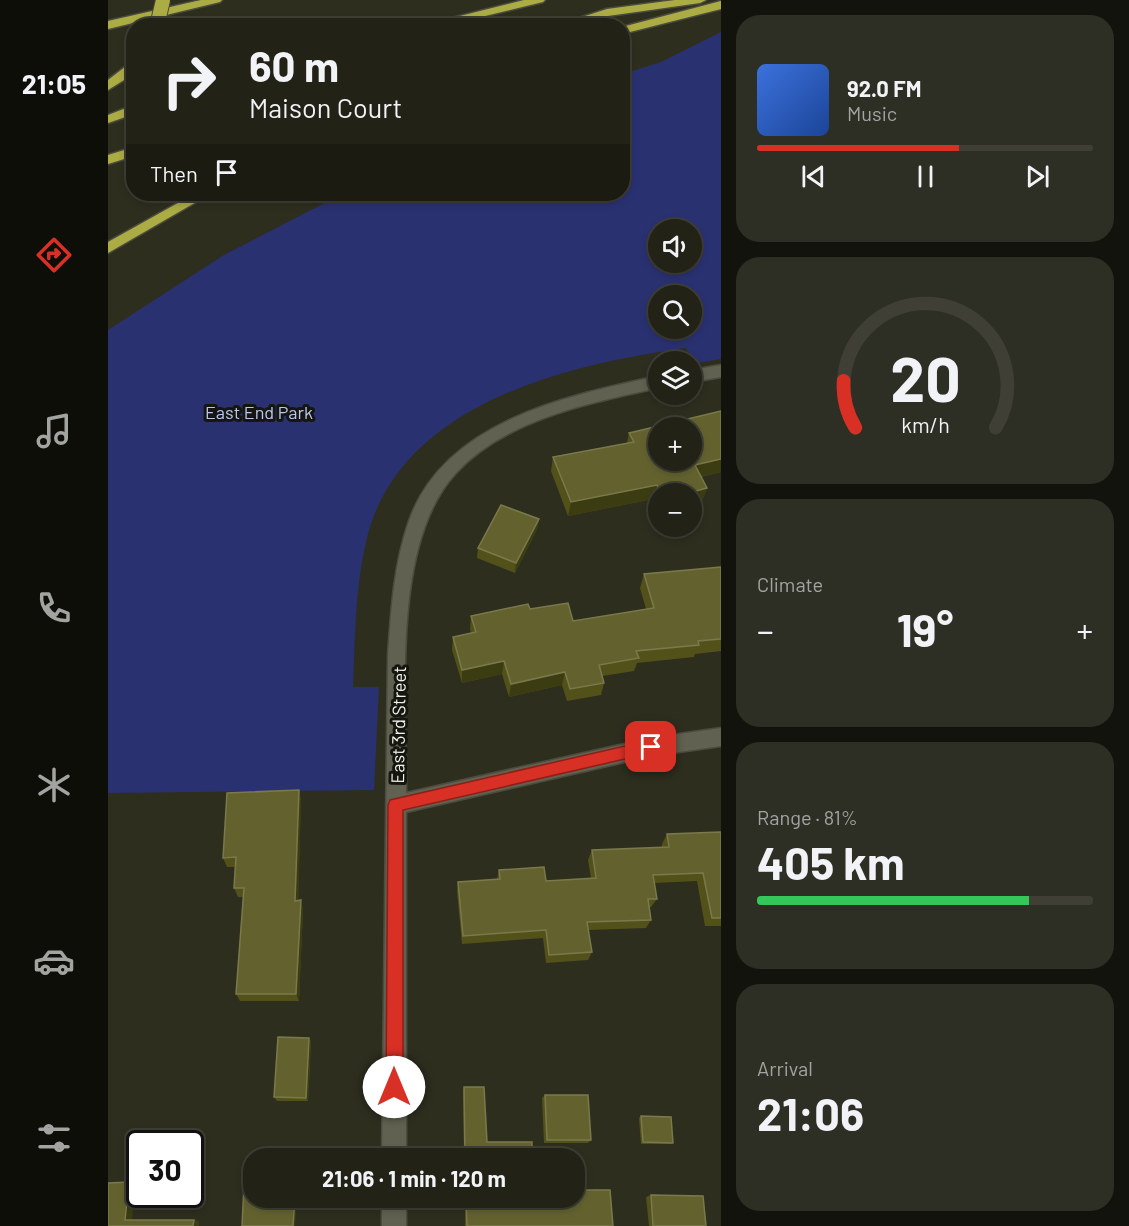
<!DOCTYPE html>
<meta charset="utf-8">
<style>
body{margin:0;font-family:Barlow,sans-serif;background:#2e2f24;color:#f1f3f6;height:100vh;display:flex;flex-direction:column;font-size:22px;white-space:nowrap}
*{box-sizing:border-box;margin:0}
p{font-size:20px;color:#a2a4a1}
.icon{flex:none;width:33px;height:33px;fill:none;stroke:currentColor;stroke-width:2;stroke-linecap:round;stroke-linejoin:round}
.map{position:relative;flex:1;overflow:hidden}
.panel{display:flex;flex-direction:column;gap:15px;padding:15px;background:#13130d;width:408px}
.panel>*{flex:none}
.top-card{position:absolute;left:18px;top:18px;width:504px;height:183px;border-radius:24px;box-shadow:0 3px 9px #0003,0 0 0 2px #3f3f36;background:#222217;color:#f1f3f6;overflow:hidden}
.tools{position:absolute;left:540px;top:219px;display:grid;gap:12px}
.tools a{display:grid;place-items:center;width:54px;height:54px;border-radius:50%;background:#222217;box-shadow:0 3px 9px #0003,0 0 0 2px #3f3f36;font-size:30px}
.speed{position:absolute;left:18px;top:1130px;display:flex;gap:12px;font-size:30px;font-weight:700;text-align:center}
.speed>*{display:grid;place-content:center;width:78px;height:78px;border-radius:50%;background:#222217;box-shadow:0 3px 9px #0003,0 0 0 2px #3f3f36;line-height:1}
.speed .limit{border:3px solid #111;border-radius:9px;background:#fff;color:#111}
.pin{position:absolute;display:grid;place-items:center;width:51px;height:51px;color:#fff;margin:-26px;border-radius:12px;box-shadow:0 3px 9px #0006}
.me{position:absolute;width:66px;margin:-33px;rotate:0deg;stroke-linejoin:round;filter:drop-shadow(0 0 4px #0008)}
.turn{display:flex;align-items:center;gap:21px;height:126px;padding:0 24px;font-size:27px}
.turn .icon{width:78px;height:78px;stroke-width:2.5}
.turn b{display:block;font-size:42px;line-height:51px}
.then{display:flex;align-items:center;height:57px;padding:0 24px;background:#0003;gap:12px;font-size:22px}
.big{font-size:45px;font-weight:700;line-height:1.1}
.panel .card{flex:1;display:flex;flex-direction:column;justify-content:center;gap:9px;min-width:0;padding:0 21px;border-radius:24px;background:#2e2f24}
.panel .dial{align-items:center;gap:0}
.dial svg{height:156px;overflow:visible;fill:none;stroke:#3f3f36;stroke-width:7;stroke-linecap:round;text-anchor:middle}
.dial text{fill:#f1f3f6;stroke:none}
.song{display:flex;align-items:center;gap:18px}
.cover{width:72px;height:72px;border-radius:9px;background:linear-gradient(135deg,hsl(220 70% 55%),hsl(220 70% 35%))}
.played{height:6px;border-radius:3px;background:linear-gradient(90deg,#d93025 60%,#3f3f36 60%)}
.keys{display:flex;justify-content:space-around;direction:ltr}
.heat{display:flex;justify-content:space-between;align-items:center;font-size:33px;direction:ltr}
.charge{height:9px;border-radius:4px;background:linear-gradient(90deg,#34c759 81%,#3f3f36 0)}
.trip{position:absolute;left:135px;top:1148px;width:342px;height:60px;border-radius:24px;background:#222217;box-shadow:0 3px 9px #0003,0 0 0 2px #3f3f36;font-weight:700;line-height:60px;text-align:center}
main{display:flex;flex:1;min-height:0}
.menu{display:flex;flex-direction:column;width:108px;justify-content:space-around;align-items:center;background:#0e0e09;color:#a2a4a1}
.menu .icon{width:42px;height:42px}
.menu .current{color:#d93025}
.menu b{font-size:27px;color:#f1f3f6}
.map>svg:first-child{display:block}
.green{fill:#2a3171;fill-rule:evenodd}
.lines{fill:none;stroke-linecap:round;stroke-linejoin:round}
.minor-casing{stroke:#4b4b3e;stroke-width:3}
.motorway-casing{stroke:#4b4b3e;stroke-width:3}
.minor{fill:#616151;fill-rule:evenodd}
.motorway{fill:#acac44;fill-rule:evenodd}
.motorway-bridge-casing{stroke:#4b4b3e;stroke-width:16;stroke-linecap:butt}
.motorway-bridge{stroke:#acac44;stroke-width:14}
.wall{fill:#525119}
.shaded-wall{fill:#3c3c12}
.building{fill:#63622f;stroke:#7a794c;stroke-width:1.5;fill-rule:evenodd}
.route{fill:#d93025;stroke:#8d1f18;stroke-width:1.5}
.labels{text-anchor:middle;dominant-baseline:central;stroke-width:6;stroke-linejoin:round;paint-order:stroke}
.park-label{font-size:18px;fill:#bac5f1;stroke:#15160f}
.street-label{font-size:18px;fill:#f2f2e9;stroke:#15160f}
</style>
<main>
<nav class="menu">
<b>21:05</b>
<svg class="icon current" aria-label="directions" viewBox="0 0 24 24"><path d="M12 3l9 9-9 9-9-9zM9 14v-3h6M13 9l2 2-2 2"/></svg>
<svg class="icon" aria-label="music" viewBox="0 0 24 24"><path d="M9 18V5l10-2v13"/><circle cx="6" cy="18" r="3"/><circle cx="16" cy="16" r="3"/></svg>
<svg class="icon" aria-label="phone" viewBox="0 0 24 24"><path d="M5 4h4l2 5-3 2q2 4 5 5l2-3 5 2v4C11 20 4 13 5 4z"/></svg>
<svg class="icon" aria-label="climate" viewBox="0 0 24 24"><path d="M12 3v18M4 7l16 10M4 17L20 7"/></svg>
<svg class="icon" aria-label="car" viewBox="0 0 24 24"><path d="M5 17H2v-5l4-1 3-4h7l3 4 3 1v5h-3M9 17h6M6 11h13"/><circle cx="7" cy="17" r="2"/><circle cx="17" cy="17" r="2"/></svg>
<svg class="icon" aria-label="filters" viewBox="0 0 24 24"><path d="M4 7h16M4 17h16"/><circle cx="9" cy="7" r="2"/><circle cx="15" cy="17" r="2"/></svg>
</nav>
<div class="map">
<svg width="613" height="1226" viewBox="0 0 613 1226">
<rect width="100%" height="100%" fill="#2e2e1f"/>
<path class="green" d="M 613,32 L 613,359 L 589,363 L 577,348 C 458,365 289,404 258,542 C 247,589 247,638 245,687 L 271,687 L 266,790 L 0,793 L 0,330 L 116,255 L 234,194 L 514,194 L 515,74 L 553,62 ZM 550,230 L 584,230 L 584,262 L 550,262 ZM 550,296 L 584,296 L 584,328 L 550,328 Z"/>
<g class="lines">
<defs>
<g id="minor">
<path d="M 613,365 L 613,377 L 584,382 L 584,370 Z"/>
<path d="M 550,376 L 550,388 C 482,403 398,419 348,473 C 282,544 299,701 298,793 L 543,738 L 613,728 L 613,746 L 543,756 L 298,812 L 298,1158 L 274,1158 L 280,656 C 283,610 286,564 301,521 C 336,421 459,396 550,376 Z"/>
<rect x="274" y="1197" width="24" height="29"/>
</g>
<g id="motorway">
<path d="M 93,0 L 114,0 L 112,2 L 0,29 L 0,21 Z"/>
<path d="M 416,0 L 437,0 L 435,2 L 336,26 L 312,26 Z"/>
<path d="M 567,0 L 598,0 L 592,3 L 500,16 L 467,26 L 446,26 L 499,9 Z"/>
<path d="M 613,1 L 613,9 L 514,34 L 514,27 Z"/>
<path d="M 26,60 L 24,75 L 0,90 L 0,80 Z"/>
<path d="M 26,105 L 26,114 L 0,123 L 0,115 Z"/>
<path d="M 26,147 L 26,156 L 0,164 L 0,155 Z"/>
<path d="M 86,194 L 102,194 L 0,253 L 0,242 Z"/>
</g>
</defs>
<use href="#minor" class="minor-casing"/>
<use href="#motorway" class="motorway-casing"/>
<use href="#minor" class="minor"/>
<use href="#motorway" class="motorway"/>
<defs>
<path id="motorway-bridge" d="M 49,26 L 55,0"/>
</defs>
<use href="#motorway-bridge" class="motorway-bridge-casing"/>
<use href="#motorway-bridge" class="motorway-bridge"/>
</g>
<g class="wall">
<path d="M 613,411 L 613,472 L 593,477 L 599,488 L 594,501 L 584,494 L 550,494 L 550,509 L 545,499 L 460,516 L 443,471 L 445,457 L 519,443 L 521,433 Z"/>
<path d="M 431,519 L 429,529 L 407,573 L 369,558 L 370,548 Z"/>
<path d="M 613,567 L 613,651 L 587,654 L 586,657 L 529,663 L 526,671 L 494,676 L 496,683 L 493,695 L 459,701 L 454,685 L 401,697 L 394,674 L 354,683 L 344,650 L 345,637 L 363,633 L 362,629 L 363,616 L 422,609 L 465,621 L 538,609 L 532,588 L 536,574 Z"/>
<path d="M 191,790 L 193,801 L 190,900 L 195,909 L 191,1001 L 132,1001 L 128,994 L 135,897 L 130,897 L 126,888 L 127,867 L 119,867 L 115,858 Z"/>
<path d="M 613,832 L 613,926 L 597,926 L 589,881 L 546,883 L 549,899 L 543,907 L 541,907 L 543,920 L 538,928 L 480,930 L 484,952 L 480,960 L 438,963 L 435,938 L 354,944 L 349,891 L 350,882 L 389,879 L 391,870 L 438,881 L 483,878 L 480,860 L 484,850 L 554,847 L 554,844 L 559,834 Z"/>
<path d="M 201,1038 L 203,1042 L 200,1101 L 169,1101 L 166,1097 Z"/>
<path d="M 356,1087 L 379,1142 L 424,1158 L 356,1158 L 355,1092 Z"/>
<path d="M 437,1095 L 483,1140 L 480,1143 L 436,1143 L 434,1098 Z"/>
<path d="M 533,1116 L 565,1143 L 563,1144 L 533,1144 L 531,1118 Z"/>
<path d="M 543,1195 L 598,1226 L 541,1226 L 538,1197 Z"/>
<path d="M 357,1197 L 466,1197 L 505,1226 L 357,1226 Z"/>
</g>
<g class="shaded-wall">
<path d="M 613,459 L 613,472 L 582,479 L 587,465 Z"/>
<path d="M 549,485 L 545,499 L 460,516 L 463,502 Z"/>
<path d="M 599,488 L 594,501 L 584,504 L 584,494 L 577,494 Z"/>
<path d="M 431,519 L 429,529 L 407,573 L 408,563 Z"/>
<path d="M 396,661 L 394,674 L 354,683 L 354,670 Z"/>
<path d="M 457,672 L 454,685 L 401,697 L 403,684 Z"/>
<path d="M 191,790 L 193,801 L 190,909 L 187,901 Z"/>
<path d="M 193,900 L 195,909 L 191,1001 L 188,994 Z"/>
<path d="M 201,1038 L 203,1042 L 200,1101 L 198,1098 Z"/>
<path d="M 21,1182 L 27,1185 L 24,1221 L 17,1220 Z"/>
<path d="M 187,1197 L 189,1197 L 187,1226 L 185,1226 Z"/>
<path d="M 86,1220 L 91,1221 L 91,1226 L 85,1226 Z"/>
</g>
<g class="building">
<path d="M 613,411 L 613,459 L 587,465 L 599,488 L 577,494 L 554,494 L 549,485 L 463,502 L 445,457 L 526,442 L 521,433 ZM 550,428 L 584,428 L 584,460 L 550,460 Z"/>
<path d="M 393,505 L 431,519 L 408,563 L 370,548 Z"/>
<path d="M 613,567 L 613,639 L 590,641 L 591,645 L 528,651 L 531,658 L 491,665 L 496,683 L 462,689 L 457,672 L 403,684 L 396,661 L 354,670 L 345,637 L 368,632 L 363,616 L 420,604 L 422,609 L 460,603 L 465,621 L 546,608 L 536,574 Z"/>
<path d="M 191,790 L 187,901 L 193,900 L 188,994 L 128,994 L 136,888 L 126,888 L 128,857 L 115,858 L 119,793 Z"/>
<path d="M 613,832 L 613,918 L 604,918 L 595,873 L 545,875 L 549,899 L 540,899 L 543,920 L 479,922 L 484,952 L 441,955 L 438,930 L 355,936 L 350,882 L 392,879 L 391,870 L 436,867 L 438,881 L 488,878 L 484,850 L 561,847 L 559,834 Z"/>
<path d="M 170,1037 L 201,1038 L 198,1098 L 166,1097 Z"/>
<path d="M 356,1087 L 376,1087 L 379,1142 L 424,1142 L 424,1158 L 357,1158 Z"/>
<path d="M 437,1095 L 480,1095 L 483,1140 L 439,1140 Z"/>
<path d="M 533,1116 L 563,1117 L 565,1143 L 535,1142 Z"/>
<path d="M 21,1182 L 17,1220 L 86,1220 L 85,1226 L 0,1226 L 0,1183 Z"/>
<path d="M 136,1185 L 146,1185 L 146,1197 L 187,1197 L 185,1226 L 134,1226 Z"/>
<path d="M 466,1190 L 502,1190 L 505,1226 L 359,1226 L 358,1197 L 466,1197 Z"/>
<path d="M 543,1195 L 595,1196 L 598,1226 L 545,1226 Z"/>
</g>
<path class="route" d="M 543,740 L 548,742 L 551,747 L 548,751 L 543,753 L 295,810 L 295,1087 L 293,1094 L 286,1096 L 280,1094 L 278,1087 L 280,805 L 282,800 Z"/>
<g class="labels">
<g class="park-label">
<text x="151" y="412">East End Park</text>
</g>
<g class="street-label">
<text transform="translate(290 725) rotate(-89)">East 3rd Street</text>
</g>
</g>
</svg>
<div class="tools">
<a><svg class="icon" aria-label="sound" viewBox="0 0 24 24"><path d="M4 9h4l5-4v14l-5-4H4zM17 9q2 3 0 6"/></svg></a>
<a><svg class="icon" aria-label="search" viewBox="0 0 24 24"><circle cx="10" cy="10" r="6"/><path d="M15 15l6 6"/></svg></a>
<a><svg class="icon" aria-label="layers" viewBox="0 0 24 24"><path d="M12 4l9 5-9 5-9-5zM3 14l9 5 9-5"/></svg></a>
<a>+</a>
<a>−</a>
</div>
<div class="speed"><div class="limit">30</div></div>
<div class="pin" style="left:543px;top:747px;background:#d93025"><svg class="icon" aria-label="arrive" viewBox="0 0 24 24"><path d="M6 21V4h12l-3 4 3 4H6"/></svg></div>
<svg class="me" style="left:286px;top:1087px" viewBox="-20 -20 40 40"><circle r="19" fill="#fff"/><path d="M0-13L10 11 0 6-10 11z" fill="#d93025"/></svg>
<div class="trip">21:06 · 1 min · 120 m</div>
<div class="top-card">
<div class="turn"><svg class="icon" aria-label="right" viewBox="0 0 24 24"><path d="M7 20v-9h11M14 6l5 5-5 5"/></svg><div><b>60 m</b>Maison Court</div></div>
<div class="then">Then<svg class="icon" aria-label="arrive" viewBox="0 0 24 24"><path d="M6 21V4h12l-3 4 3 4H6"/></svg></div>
</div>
</div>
<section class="panel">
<div class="card">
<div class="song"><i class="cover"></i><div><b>92.0 FM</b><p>Music</p></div></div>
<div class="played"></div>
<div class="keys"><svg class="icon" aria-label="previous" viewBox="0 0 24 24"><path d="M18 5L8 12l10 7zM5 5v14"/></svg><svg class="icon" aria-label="pause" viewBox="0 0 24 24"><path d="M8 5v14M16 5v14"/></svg><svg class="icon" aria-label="next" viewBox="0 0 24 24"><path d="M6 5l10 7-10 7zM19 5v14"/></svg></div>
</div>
<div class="card dial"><svg viewBox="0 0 100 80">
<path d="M14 69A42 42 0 1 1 86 69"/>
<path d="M14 69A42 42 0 0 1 8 45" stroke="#d93025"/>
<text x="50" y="56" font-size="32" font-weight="700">20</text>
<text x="50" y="72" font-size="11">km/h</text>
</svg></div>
<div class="card"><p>Climate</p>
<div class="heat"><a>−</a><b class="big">19°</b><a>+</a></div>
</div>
<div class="card"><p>Range · 81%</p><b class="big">405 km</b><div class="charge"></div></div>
<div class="card"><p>Arrival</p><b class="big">21:06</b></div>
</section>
</main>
